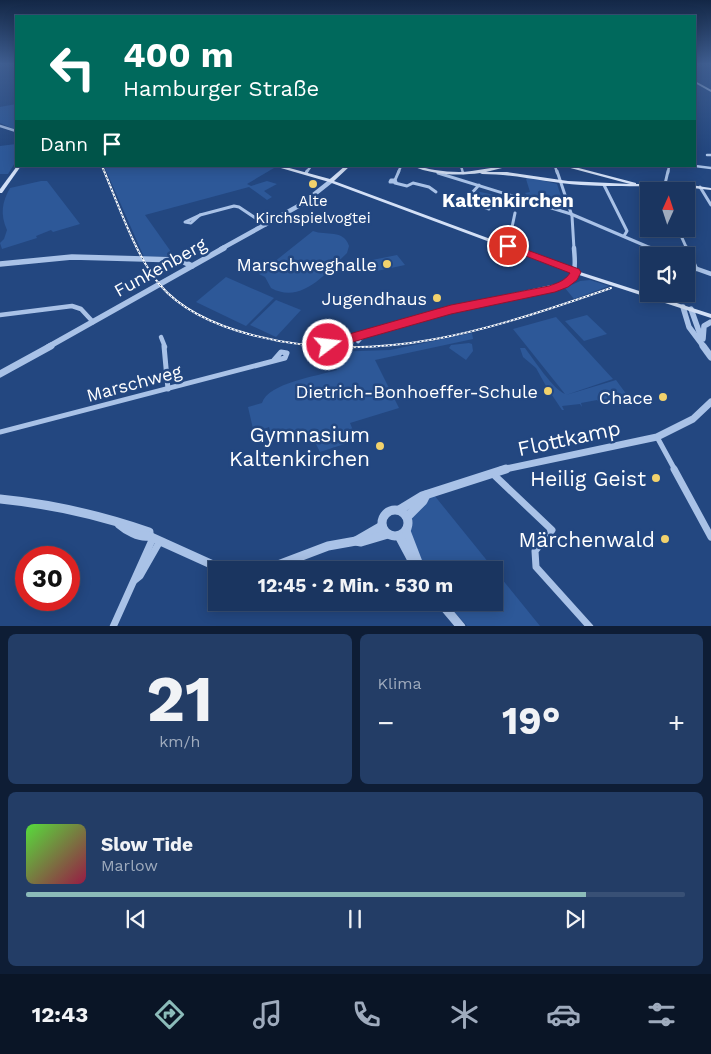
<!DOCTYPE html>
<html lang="de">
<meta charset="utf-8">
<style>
body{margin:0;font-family:"Work Sans",sans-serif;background:#233d66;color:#f1f3f6;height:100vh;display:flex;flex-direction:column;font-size:19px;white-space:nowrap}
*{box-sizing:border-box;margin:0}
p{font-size:16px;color:#9fabbd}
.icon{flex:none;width:28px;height:28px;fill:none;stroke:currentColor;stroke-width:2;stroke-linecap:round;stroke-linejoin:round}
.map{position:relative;height:626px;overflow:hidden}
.drawer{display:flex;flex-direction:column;gap:8px;padding:8px;background:#0e1d35;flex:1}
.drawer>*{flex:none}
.top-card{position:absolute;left:15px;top:15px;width:681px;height:152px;border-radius:0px;box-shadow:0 2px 12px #0003,0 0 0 1px #385075;background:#00695c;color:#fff;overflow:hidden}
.needle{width:32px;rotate:3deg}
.tools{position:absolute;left:640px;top:182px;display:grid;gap:10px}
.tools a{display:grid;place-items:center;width:55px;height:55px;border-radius:0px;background:#1a3560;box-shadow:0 2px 12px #0003,0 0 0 1px #385075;font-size:25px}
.speed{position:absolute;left:15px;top:546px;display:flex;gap:10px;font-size:25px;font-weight:700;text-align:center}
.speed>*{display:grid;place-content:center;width:65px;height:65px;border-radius:50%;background:#1a3560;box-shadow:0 2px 12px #0003,0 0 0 1px #385075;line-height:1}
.speed .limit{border:8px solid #d22;background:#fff;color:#111}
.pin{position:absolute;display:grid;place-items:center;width:42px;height:42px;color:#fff;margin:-21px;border:2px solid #fff;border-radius:50%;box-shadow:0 1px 5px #0007}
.me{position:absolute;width:55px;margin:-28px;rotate:75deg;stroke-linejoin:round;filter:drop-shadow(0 0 4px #0008)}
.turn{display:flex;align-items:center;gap:18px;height:105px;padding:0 25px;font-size:22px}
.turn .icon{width:65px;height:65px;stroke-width:2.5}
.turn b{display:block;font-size:35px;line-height:42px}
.then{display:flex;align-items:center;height:48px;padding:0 25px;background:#0003;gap:10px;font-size:19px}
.big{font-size:38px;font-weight:700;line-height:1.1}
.drawer .tile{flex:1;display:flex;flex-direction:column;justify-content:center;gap:8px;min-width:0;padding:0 18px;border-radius:8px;background:#233d66}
.drawer .dial{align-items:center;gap:0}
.dial b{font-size:65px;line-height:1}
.song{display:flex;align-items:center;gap:15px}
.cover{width:60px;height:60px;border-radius:8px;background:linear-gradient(135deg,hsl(110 70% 55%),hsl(340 70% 35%))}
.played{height:5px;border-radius:2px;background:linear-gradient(90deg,#8bbbb9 85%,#385075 85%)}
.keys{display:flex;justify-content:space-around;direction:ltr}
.heat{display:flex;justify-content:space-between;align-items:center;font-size:28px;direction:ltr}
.drawer .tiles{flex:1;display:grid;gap:8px;grid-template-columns:1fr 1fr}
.tile:last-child{grid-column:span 2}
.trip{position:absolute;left:208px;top:561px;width:295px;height:50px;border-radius:0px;background:#1a3560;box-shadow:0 2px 12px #0003,0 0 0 1px #385075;font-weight:700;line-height:50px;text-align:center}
.menu{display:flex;height:80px;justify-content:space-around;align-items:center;background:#0a1526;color:#9fabbd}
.menu .icon{width:35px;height:35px}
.menu .selected{color:#8bbbb9}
.menu b{font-size:22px;color:#f1f3f6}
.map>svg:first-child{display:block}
.green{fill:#2d5898}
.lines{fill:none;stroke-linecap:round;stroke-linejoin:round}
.minor-far5{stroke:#a9c2e7;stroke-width:2}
.minor-far4{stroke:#a9c2e7;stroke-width:2.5}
.minor-far3{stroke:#a9c2e7;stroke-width:3}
.minor-far2{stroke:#a9c2e7;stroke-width:4.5}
.minor-far1{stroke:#a9c2e7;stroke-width:5}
.minor{stroke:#a9c2e7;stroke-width:7}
.tertiary-far3{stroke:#a9c2e7;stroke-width:4.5}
.tertiary-far2{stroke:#a9c2e7;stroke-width:5.5}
.tertiary-far1{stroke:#a9c2e7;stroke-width:7}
.tertiary{stroke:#a9c2e7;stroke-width:9}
.secondary{fill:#d3e0f6;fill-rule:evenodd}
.rail-casing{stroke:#fff;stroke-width:2}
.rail{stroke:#234780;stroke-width:1;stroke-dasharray:2;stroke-linecap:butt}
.route{fill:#e11d48;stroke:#92132f}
.poi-dot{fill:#f2d26c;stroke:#234780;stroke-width:2}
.labels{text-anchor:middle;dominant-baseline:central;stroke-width:5;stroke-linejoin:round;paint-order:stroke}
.far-poi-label{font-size:15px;fill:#fff;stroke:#234780}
.poi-label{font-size:18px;fill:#fff;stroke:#234780;text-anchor:end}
.street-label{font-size:18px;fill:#fff;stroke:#234780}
.far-district-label{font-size:19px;font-weight:bold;fill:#fff;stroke:#234780}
.near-poi-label{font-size:21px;fill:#fff;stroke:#234780;text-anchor:end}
.near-street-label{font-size:21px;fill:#fff;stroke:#234780}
</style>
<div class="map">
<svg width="711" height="627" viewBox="0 0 711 627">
<rect width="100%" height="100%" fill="#234780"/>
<g class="green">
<path d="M 16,104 L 16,130 L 0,123 L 0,107 Z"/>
<path d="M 16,144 L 16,161 L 8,174 L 0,174 L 0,146 Z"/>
<path d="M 104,166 L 269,166 L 274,168 L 247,184 L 251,186 L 267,181 L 277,184 L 264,191 L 272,197 L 267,200 L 249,187 L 145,215 L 174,256 L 144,257 Z"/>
<path d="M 528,177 L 557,184 L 565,208 L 561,207 L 563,205 C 557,197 552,203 547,202 C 541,200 536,196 528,196 L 525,193 L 530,192 L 526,179 Z"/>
<path d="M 41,181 L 47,181 L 80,224 L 53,232 L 51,230 L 36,236 L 37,238 L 2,249 L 0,243 L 4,239 L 7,230 C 0,214 2,202 10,188 Z"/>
<path d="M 476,191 L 499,196 L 499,206 L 492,205 L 491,207 L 473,202 Z"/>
<path d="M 313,231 C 326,236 344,229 349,246 L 347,253 C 327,272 302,305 271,288 L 265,277 L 259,274 Z"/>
<path d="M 397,255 L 405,265 L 372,272 L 367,265 L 374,263 L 372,260 Z"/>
<path d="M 226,277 L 274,298 L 246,326 L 196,302 Z"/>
<path d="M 590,280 L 609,286 L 574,299 L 565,288 L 580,281 Z"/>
<path d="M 276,300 L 301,310 L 276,337 L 250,325 Z"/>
<path d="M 587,315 L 607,334 L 584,341 L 565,321 Z"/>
<path d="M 556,317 L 613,379 L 566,395 L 616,380 L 630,399 L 625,399 L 623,396 L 599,400 L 601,404 L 597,400 L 581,403 L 582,407 L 580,404 L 562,406 L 564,410 L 562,410 L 546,386 L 536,368 L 523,357 L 520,348 L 525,348 C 534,360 553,389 565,394 L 513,329 Z"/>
<path d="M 472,333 L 473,339 L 375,360 L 399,408 L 350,423 L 357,440 L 320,452 L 315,442 L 300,429 L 272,437 L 269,427 L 254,433 L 248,407 L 262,403 C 268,383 318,376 337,370 L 330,352 L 390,350 Z"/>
<path d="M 469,343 L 472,344 L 473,351 L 466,360 L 449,348 L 451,345 Z"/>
<path d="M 434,495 L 540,626 L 467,626 L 446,603 L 494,602 L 494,570 L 425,570 C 421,561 409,542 409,533 C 408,517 421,504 434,495 Z"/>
</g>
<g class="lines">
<path class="minor-far5" d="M 695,82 L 711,91"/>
<g class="minor-far4">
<path d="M 0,126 L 16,131"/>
<path d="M 707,155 L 711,155"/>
<path d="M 461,166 L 463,173"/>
<path d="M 555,166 L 557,173"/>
<path d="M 695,166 L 711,168"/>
<path d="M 306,173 L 311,166"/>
<path d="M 398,173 L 401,166"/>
<path d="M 668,173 L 669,166"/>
</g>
<g class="minor-far3">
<path d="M 557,171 L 572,216 L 574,249"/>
<path d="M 306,173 L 307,171"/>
<path d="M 438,173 L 571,214 L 653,249"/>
<path d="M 391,180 L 395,180 L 396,182 L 390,182 Z"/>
<path d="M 395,180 L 399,171"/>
<path d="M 395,183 L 407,186 L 413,183 L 429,187 L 436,192"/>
<path d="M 665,184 L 668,171"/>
<path d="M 479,185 L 471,194 L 470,202 L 489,209"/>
<path d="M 604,185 L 627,231 L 624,236"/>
<path d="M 656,185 L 659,191"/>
<path d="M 700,187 L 711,205"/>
<path d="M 200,215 L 191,223 L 185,222 Z"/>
<path d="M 200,215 L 234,206 L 239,207 L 266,225"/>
<path d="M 678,229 L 687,249"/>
<path d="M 508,246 L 515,213"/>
</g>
<g class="minor-far2">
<path d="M 650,248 L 667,256"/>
<path d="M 687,248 L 696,269"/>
<path d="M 686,265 L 711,274"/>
<path d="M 0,315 L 72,306 L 81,309 L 93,322"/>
<path d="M 161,337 L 165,347"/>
<path d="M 358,341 L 363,335 L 460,307 L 562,285 C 578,277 575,264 574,248"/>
<path d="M 328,345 L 362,336"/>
</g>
<g class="minor-far1">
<path d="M 164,346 L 168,389"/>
<path d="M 0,432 L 285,358 L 287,353 L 281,352 L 274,360"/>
<path d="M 657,437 L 675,470"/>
</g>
<g class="minor">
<path d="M 674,469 L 711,537"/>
<path d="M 493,474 L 552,530 L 535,551 L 536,567 L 590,627"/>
<path d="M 135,580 L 140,576 L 160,541"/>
<path d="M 113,627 L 153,538"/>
</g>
<path class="tertiary-far3" d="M 221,249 L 302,204 L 331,181"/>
<g class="tertiary-far2">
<path d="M 0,264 L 72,257 L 180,260 L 192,266"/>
<path d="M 683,307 L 689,327 L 704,347"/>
<path d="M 691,309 L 701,337"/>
<path d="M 703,339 L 704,326 L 711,322"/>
<path d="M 48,347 L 224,248"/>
</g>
<g class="tertiary-far1">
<path d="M 703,346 L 711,357"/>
<path d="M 0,374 L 51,346"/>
<path d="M 501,470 L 657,437 L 693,419 L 711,402"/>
</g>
<g class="tertiary">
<path d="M 0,499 C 51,504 100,515 149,532 L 149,536"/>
<circle cx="395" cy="523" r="13"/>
<path d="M 399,510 L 422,496 L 506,469"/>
<path d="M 407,517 L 423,501 L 426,495"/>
<path d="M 119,524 C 126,530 139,538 149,536 L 222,569 L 231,570"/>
<path d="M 406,531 L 421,570"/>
<path d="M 399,536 L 415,566 L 420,570"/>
<path d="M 356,541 L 382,526"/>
<path d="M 251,570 L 270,568 L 328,546 L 356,541 L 361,542 L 388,534"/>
<path d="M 440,602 L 461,627"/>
</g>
<g class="secondary">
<path d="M 17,166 L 21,166 L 2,193 L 0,193 L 0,189 Z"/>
<path d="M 274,166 L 282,166 L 330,179 L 345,166 L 350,166 L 334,181 L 577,271 L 711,314 L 711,318 L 573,273 L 329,182 Z"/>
<path d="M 412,166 C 420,166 427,169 435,170 C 443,171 451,172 459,172 C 476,172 493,166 510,166 L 486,172 L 507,172 L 568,181 L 630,184 L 563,166 L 571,166 L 636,183 L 636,184 L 684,184 L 711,188 L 711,190 C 668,184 624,188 581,185 C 548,183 515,174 482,174 L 480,173 C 458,176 433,175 412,166 Z"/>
</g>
<defs>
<path id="rail" d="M 102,166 C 117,201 136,257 160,285 C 183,312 218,326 252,335 C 378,368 492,329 611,288"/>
</defs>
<use href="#rail" class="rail-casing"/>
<use href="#rail" class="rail"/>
</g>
<linearGradient id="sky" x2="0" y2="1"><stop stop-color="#132746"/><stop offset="0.42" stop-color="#3f5e91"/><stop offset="1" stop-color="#3f5e91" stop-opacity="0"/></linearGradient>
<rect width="711" height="152" fill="url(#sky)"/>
<path class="route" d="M 508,243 L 579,269 L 581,272 L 577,280 L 568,287 L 555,292 L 451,314 L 328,349 L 324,348 L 322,345 L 324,341 L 328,340 L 451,305 L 549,286 C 557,283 565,281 570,273 L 505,248 L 505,244 Z"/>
<g class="poi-dot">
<circle cx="313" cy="184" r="5"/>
<circle cx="387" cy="264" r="5"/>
<circle cx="437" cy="298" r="5"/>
<circle cx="548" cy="391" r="5"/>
<circle cx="663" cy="397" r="5"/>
<circle cx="380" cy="446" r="5"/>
<circle cx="656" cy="478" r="5"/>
<circle cx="665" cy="539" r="5"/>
</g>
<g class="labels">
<g class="far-poi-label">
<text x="313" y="201">Alte<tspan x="313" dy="17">Kirchspielvogtei</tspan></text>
</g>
<g class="poi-label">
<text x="377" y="264">Marschweghalle</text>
<text x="427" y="298">Jugendhaus</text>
<text x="538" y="391">Dietrich-Bonhoeffer-Schule</text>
<text x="653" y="397">Chace</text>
</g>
<g class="street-label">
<text transform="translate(160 267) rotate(-29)">Funkenberg</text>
<text transform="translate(134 383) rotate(-15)">Marschweg</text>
</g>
<g class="far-district-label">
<text x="508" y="200">Kaltenkirchen</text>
</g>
<g class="near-poi-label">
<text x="370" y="434">Gymnasium<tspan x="370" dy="24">Kaltenkirchen</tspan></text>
<text x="646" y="478">Heilig Geist</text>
<text x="655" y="539">Märchenwald</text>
</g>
<g class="near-street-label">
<text transform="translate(569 438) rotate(-12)">Flottkamp</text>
</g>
</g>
</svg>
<div class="tools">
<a><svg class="needle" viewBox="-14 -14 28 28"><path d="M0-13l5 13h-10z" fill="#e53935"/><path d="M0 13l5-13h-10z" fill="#9fabbd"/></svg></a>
<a><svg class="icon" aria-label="sound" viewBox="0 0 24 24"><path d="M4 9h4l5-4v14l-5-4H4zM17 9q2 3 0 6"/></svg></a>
</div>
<div class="speed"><div class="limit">30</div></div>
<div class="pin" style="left:508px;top:246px;background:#d93025"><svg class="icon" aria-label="arrive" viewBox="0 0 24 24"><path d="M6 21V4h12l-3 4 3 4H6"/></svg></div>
<svg class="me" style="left:328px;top:345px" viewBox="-20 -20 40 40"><circle r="17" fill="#e11d48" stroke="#fff" stroke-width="3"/><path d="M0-11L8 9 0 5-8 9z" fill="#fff"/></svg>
<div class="trip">12:45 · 2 Min. · 530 m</div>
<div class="top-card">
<div class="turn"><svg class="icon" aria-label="left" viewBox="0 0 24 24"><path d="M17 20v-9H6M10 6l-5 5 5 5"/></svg><div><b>400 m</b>Hamburger Straße</div></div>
<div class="then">Dann<svg class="icon" aria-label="arrive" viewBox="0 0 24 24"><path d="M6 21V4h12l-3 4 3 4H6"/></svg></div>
</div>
</div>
<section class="drawer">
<div class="tiles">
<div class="tile dial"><b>21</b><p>km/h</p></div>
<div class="tile"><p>Klima</p>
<div class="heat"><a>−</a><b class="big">19°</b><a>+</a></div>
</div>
<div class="tile">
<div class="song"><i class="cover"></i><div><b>Slow Tide</b><p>Marlow</p></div></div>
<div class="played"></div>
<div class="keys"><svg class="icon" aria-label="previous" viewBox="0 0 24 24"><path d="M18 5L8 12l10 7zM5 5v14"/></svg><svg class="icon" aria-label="pause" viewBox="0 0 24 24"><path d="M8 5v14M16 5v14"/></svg><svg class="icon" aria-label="next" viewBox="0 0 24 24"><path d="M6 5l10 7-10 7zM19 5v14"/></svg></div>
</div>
</div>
</section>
<nav class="menu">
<b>12:43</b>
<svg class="icon selected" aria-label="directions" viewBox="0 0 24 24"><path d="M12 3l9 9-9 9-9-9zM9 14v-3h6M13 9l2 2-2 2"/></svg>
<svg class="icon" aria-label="music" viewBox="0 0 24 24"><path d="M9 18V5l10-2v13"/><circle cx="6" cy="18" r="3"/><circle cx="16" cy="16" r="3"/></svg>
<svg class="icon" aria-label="phone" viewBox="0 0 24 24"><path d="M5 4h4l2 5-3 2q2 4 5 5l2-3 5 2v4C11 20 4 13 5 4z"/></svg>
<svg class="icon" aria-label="climate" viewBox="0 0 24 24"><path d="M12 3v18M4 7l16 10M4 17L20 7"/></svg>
<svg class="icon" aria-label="car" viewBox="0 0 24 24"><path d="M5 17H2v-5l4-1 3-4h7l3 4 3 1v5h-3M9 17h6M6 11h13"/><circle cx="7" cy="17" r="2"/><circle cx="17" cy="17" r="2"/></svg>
<svg class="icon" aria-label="filters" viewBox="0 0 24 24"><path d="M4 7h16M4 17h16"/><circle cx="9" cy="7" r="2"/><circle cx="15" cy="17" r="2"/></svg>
</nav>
